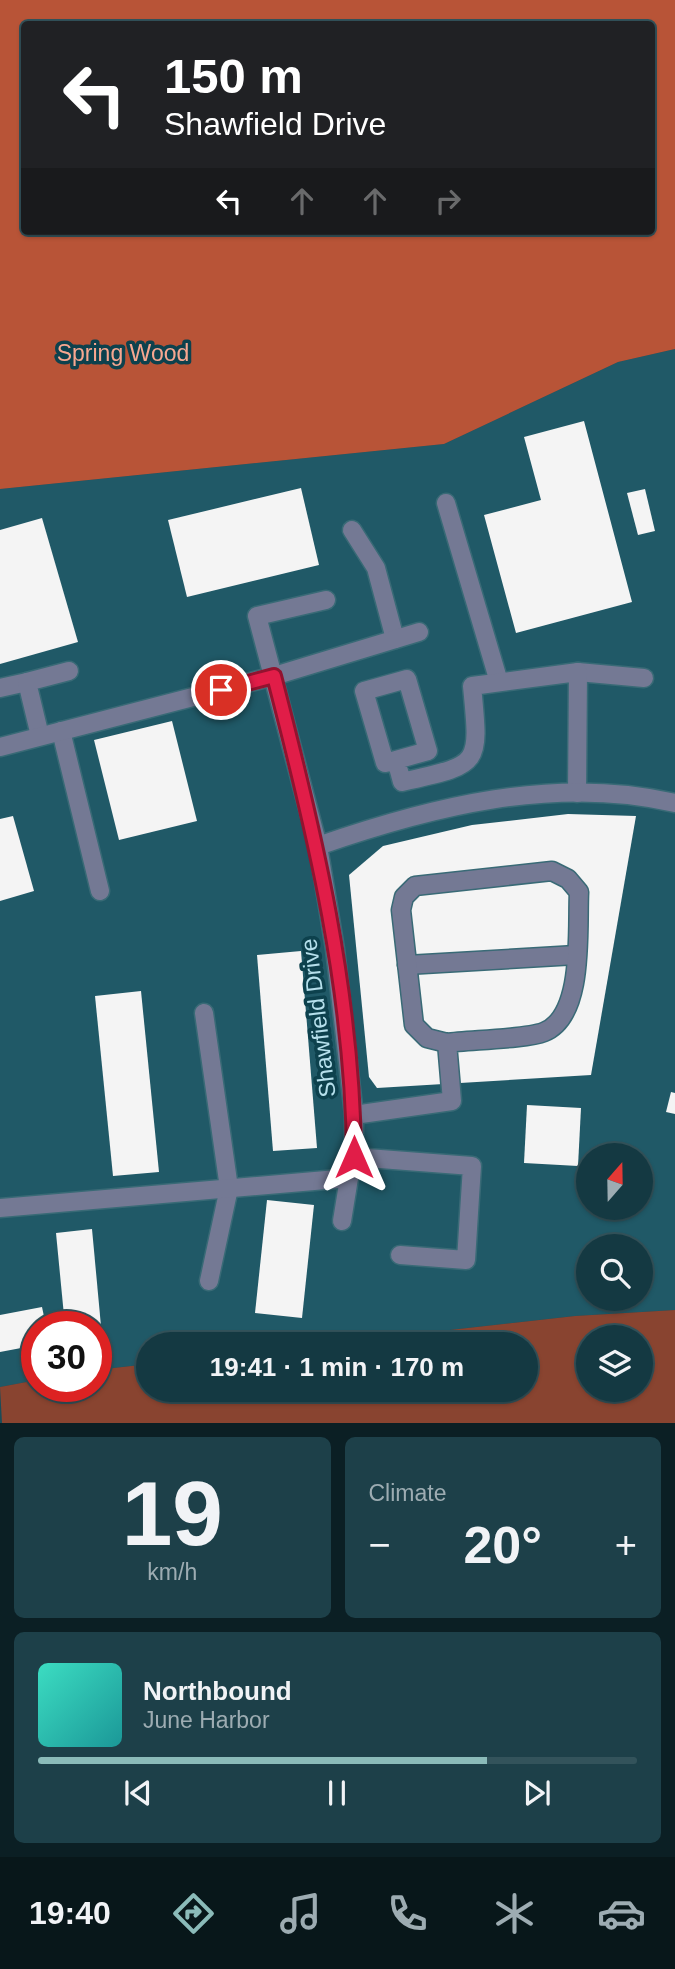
<!DOCTYPE html>
<meta charset="utf-8">
<style>
body{margin:0;font-family:Helvetica,sans-serif;background:#1d4049;color:#f1f3f6;height:100vh;display:flex;flex-direction:column;font-size:26px;white-space:nowrap}
*{box-sizing:border-box;margin:0}
p{font-size:23px;color:#9dacb2}
.icon{flex:none;width:38px;height:38px;fill:none;stroke:currentColor;stroke-width:2;stroke-linecap:round;stroke-linejoin:round}
.map{position:relative;height:1423px;overflow:hidden}
.panel{display:flex;flex-direction:column;gap:14px;padding:14px;background:#0b1f24;flex:1}
.panel>*{flex:none}
.hud{position:absolute;left:21px;top:21px;width:634px;height:214px;border-radius:7px;box-shadow:0 2px 5px #0004,0 0 0 2px #33535b;background:#202124;color:#fff;overflow:hidden}
.needle{width:46px;rotate:20deg}
.tools{position:absolute;left:576px;top:1143px;display:grid;gap:14px}
.tools a{display:grid;place-items:center;width:77px;height:77px;border-radius:50%;background:#143942;box-shadow:0 2px 5px #0004,0 0 0 2px #33535b;font-size:35px}
.speed{position:absolute;left:21px;top:1311px;display:flex;gap:14px;font-size:35px;font-weight:700;text-align:center}
.speed>*{display:grid;place-content:center;width:91px;height:91px;border-radius:50%;background:#143942;box-shadow:0 2px 5px #0004,0 0 0 2px #33535b;line-height:1}
.speed .limit{border:10px solid #d22;background:#fff;color:#111}
.pin{position:absolute;display:grid;place-items:center;width:60px;height:60px;color:#fff;margin:-30px;border:4px solid #fff;border-radius:50%;box-shadow:0 2px 7px #0007}
.me{position:absolute;width:77px;margin:-38px;rotate:0deg;stroke-linejoin:round;filter:drop-shadow(0 0 5px #0008)}
.turn{display:flex;align-items:center;gap:24px;height:147px;padding:0 28px;font-size:32px}
.turn .icon{width:91px;height:91px;stroke-width:2.5}
.turn b{display:block;font-size:49px;line-height:60px}
.lanes{display:flex;align-items:center;height:66px;padding:0 28px;background:#0003;justify-content:center;gap:35px;direction:ltr}
.lanes .off{opacity:.35}
.big{font-size:52px;font-weight:800;line-height:1.1}
.panel .tile{flex:1;display:flex;flex-direction:column;justify-content:center;gap:10px;min-width:0;padding:0 24px;border-radius:10px;background:#1d4049}
.panel .dial{align-items:center;gap:0}
.dial b{font-size:91px;line-height:1}
.song{display:flex;align-items:center;gap:21px}
.cover{width:84px;height:84px;border-radius:10px;background:linear-gradient(135deg,hsl(170 70% 55%),hsl(180 70% 35%))}
.played{height:7px;border-radius:4px;background:linear-gradient(90deg,#8bbbb9 75%,#33535b 75%)}
.keys{display:flex;justify-content:space-around;direction:ltr}
.heat{display:flex;justify-content:space-between;align-items:center;font-size:38px;direction:ltr}
.panel .tiles{flex:1;display:grid;gap:14px;grid-template-columns:1fr 1fr}
.tile:last-child{grid-column:span 2}
.trip{position:absolute;left:136px;top:1332px;width:402px;height:70px;border-radius:35px;background:#143942;box-shadow:0 2px 5px #0004,0 0 0 2px #33535b;font-weight:800;line-height:70px;text-align:center}
.dock{display:flex;height:112px;justify-content:space-around;align-items:center;background:#08171a;color:#9dacb2}
.dock .icon{width:49px;height:49px}
.dock .active{color:#8bbbb9}
.dock b{font-size:32px;color:#f1f3f6}
.map>svg:first-child{display:block}
.built{fill:#205967;fill-rule:evenodd}
.green{fill:#894430;fill-rule:evenodd}
.forest{fill:#b85437;fill-rule:evenodd}
.building{fill:#f4f4f4}
.lines{fill:none;stroke-linecap:round;stroke-linejoin:round}
.minor-casing{stroke:#396a76;stroke-width:21}
.minor{stroke:#747994;stroke-width:18}
.route-casing{stroke:#92132f;stroke-width:18}
.route{stroke:#e11d48;stroke-width:12}
.labels{text-anchor:middle;dominant-baseline:central;stroke-width:7;stroke-linejoin:round;paint-order:stroke}
.park-label{font-size:23px;fill:#f7a790;stroke:#0d414d}
.street-label{font-size:23px;fill:#b6e0ec;stroke:#0d414d}
</style>
<div class="map">
<svg width="675" height="1423" viewBox="0 0 675 1423">
<rect width="100%" height="100%" fill="#1a4c58"/>
<path class="built" d="M 675,349 L 675,1310 L 575,1316 L 325,1344 L 149,1344 L 149,1364 L 96,1370 L 96,1326 L 37,1326 L 37,1380 L 0,1387 L 0,489 L 444,444 L 618,362 ZM 588,1155 L 640,1155 L 640,1208 L 588,1208 ZM 588,1246 L 640,1246 L 640,1298 L 588,1298 Z"/>
<path class="green" d="M 675,1310 L 675,1423 L 2,1423 L 0,1387 L 37,1380 L 37,1386 L 96,1386 L 96,1370 L 149,1364 L 149,1390 L 527,1390 L 527,1344 L 325,1344 L 575,1316 ZM 588,1337 L 640,1337 L 640,1390 L 588,1390 Z"/>
<path class="forest" d="M 0,0 L 675,0 L 675,349 L 618,362 L 444,444 L 0,489 ZM 24,24 L 651,24 L 651,231 L 24,231 Z"/>
<g class="building">
<path d="M 584,421 L 632,602 L 516,633 L 484,515 L 541,500 L 524,437 Z"/>
<path d="M 301,488 L 319,565 L 187,597 L 168,520 Z"/>
<path d="M 645,489 L 655,531 L 638,535 L 627,493 Z"/>
<path d="M 42,518 L 78,642 L 0,664 L 0,530 Z"/>
<path d="M 172,721 L 197,821 L 119,840 L 94,740 Z"/>
<path d="M 568,814 L 636,816 L 591,1075 L 377,1088 L 369,1077 L 349,875 L 383,846 L 472,825 Z"/>
<path d="M 13,816 L 34,891 L 0,901 L 0,819 Z"/>
<path d="M 301,951 L 317,1148 L 273,1151 L 257,955 Z"/>
<path d="M 141,991 L 159,1172 L 113,1176 L 95,996 Z"/>
<path d="M 671,1092 L 675,1093 L 675,1114 L 666,1112 Z"/>
<path d="M 527,1105 L 581,1108 L 578,1166 L 524,1163 Z"/>
<path d="M 267,1200 L 314,1205 L 302,1318 L 255,1313 Z"/>
<path d="M 92,1229 L 101,1326 L 65,1326 L 56,1233 Z"/>
<path d="M 42,1307 L 46,1326 L 37,1326 L 37,1345 L 0,1352 L 0,1315 Z"/>
</g>
<g class="lines">
<defs>
<g id="minor">
<path d="M 446,503 L 499,682"/>
<path d="M 352,530 L 376,568 L 395,639"/>
<path d="M 578,672 L 644,678"/>
<path d="M 0,688 L 27,682"/>
<path d="M 61,731 L 100,891"/>
<path d="M 40,736 L 27,682 L 69,671"/>
<path d="M 0,747 L 274,676 L 419,632"/>
<path d="M 396,760 L 385,763 L 364,691 L 407,679 L 428,751 L 396,760 L 402,782 C 481,764 480,767 472,686 L 578,672 L 577,793"/>
<path d="M 318,846 C 430,807 555,775 675,803"/>
<path d="M 407,965 L 576,955"/>
<path d="M 204,1013 L 229,1188 L 209,1281"/>
<path d="M 354,1115 L 452,1101 L 447,1043 L 427,1038 L 414,1025 L 401,910 L 404,897 L 415,886 L 552,871 L 568,879 L 579,892 C 577,928 585,1016 544,1032 C 527,1039 468,1040 447,1043"/>
<path d="M 354,1157 L 472,1166 L 466,1260 L 400,1255"/>
<path d="M 0,1208 L 349,1178 L 354,1157 L 354,1115 L 335,949 L 318,846 L 257,616 L 326,600"/>
<path d="M 342,1221 L 349,1178"/>
</g>
</defs>
<use href="#minor" class="minor-casing"/>
<use href="#minor" class="minor"/>
</g>
<g class="lines">
<defs>
<path id="route" d="M 221,690 L 274,676 C 315,834 353,993 354,1157"/>
</defs>
<use href="#route" class="route-casing"/>
<use href="#route" class="route"/>
</g>
<g class="labels">
<g class="park-label">
<text x="123" y="353">Spring Wood</text>
</g>
<g class="street-label">
<text transform="translate(318 1018) rotate(-97)">Shawfield Drive</text>
</g>
</g>
</svg>
<div class="tools">
<a><svg class="needle" viewBox="-14 -14 28 28"><path d="M0-13l5 13h-10z" fill="#e53935"/><path d="M0 13l5-13h-10z" fill="#9dacb2"/></svg></a>
<a><svg class="icon" aria-label="search" viewBox="0 0 24 24"><circle cx="10" cy="10" r="6"/><path d="M15 15l6 6"/></svg></a>
<a><svg class="icon" aria-label="layers" viewBox="0 0 24 24"><path d="M12 4l9 5-9 5-9-5zM3 14l9 5 9-5"/></svg></a>
</div>
<div class="speed"><div class="limit">30</div></div>
<div class="pin" style="left:221px;top:690px;background:#d93025"><svg class="icon" aria-label="arrive" viewBox="0 0 24 24"><path d="M6 21V4h12l-3 4 3 4H6"/></svg></div>
<svg class="me" style="left:354px;top:1157px" viewBox="-20 -20 40 40"><path d="M0-17L14 15 0 8-14 15z" fill="#e11d48" stroke="#fff" stroke-width="4"/></svg>
<div class="trip">19:41 · 1 min · 170 m</div>
<div class="hud">
<div class="turn"><svg class="icon" aria-label="left" viewBox="0 0 24 24"><path d="M17 20v-9H6M10 6l-5 5 5 5"/></svg><div><b>150 m</b>Shawfield Drive</div></div>
<div class="lanes"><svg class="icon" aria-label="left" viewBox="0 0 24 24"><path d="M17 20v-9H6M10 6l-5 5 5 5"/></svg><svg class="icon off" aria-label="ahead" viewBox="0 0 24 24"><path d="M12 20V5M6 11l6-6 6 6"/></svg><svg class="icon off" aria-label="ahead" viewBox="0 0 24 24"><path d="M12 20V5M6 11l6-6 6 6"/></svg><svg class="icon off" aria-label="right" viewBox="0 0 24 24"><path d="M7 20v-9h11M14 6l5 5-5 5"/></svg></div>
</div>
</div>
<section class="panel">
<div class="tiles">
<div class="tile dial"><b>19</b><p>km/h</p></div>
<div class="tile"><p>Climate</p>
<div class="heat"><a>−</a><b class="big">20°</b><a>+</a></div>
</div>
<div class="tile">
<div class="song"><i class="cover"></i><div><b>Northbound</b><p>June Harbor</p></div></div>
<div class="played"></div>
<div class="keys"><svg class="icon" aria-label="previous" viewBox="0 0 24 24"><path d="M18 5L8 12l10 7zM5 5v14"/></svg><svg class="icon" aria-label="pause" viewBox="0 0 24 24"><path d="M8 5v14M16 5v14"/></svg><svg class="icon" aria-label="next" viewBox="0 0 24 24"><path d="M6 5l10 7-10 7zM19 5v14"/></svg></div>
</div>
</div>
</section>
<nav class="dock">
<b>19:40</b>
<svg class="icon active" aria-label="directions" viewBox="0 0 24 24"><path d="M12 3l9 9-9 9-9-9zM9 14v-3h6M13 9l2 2-2 2"/></svg>
<svg class="icon" aria-label="music" viewBox="0 0 24 24"><path d="M9 18V5l10-2v13"/><circle cx="6" cy="18" r="3"/><circle cx="16" cy="16" r="3"/></svg>
<svg class="icon" aria-label="phone" viewBox="0 0 24 24"><path d="M5 4h4l2 5-3 2q2 4 5 5l2-3 5 2v4C11 20 4 13 5 4z"/></svg>
<svg class="icon" aria-label="climate" viewBox="0 0 24 24"><path d="M12 3v18M4 7l16 10M4 17L20 7"/></svg>
<svg class="icon" aria-label="car" viewBox="0 0 24 24"><path d="M5 17H2v-5l4-1 3-4h7l3 4 3 1v5h-3M9 17h6M6 11h13"/><circle cx="7" cy="17" r="2"/><circle cx="17" cy="17" r="2"/></svg>
</nav>
